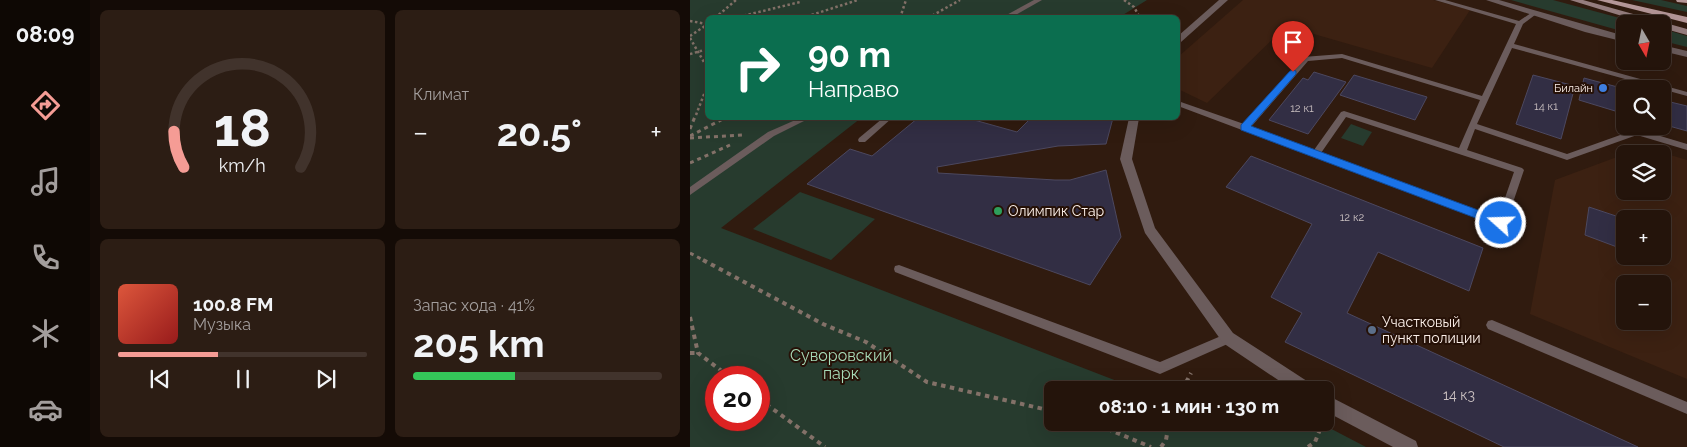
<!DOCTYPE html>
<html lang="ru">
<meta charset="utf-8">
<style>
body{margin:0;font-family:Raleway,sans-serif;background:#2c1d14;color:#f1f3f6;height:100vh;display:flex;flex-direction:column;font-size:19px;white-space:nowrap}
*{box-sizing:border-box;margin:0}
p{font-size:16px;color:#a39e9d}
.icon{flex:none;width:28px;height:28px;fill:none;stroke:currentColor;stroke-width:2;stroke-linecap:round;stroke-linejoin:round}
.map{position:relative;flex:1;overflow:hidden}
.panel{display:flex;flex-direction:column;gap:10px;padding:10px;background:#140b06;width:600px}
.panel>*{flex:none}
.top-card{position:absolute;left:15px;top:15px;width:475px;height:105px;border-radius:8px;box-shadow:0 5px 20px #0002,0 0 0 1px #41332c;background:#0b6e4f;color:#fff;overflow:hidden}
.needle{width:32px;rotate:171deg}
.buttons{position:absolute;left:926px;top:15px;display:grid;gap:10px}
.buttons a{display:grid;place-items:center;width:55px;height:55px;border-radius:8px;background:#24140b;box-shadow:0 5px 20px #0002,0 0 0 1px #41332c;font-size:25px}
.speed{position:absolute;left:15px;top:366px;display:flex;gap:10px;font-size:25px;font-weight:700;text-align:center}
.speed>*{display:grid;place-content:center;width:65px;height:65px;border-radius:50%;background:#24140b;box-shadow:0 5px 20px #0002,0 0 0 1px #41332c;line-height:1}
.speed .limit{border:8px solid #d22;background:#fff;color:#111}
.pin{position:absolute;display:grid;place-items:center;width:42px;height:42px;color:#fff;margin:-51px -21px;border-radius:50% 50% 50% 0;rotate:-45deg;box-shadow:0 0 5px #0007}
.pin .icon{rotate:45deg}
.me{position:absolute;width:55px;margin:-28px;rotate:290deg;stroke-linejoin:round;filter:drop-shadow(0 0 4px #0008)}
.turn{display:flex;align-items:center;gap:18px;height:105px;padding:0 20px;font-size:22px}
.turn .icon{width:65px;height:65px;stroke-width:2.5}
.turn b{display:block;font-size:35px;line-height:42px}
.big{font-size:38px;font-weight:700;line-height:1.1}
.panel .widget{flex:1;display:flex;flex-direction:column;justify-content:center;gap:8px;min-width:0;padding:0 18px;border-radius:8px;background:#2c1d14}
.panel .dial{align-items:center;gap:0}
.dial svg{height:130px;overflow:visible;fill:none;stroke:#41332c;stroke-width:7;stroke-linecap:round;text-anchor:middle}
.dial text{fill:#f1f3f6;stroke:none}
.song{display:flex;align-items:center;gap:15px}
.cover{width:60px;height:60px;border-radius:8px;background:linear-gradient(135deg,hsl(10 70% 55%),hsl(0 70% 35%))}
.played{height:5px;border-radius:2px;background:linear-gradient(90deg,#f59c95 40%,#41332c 40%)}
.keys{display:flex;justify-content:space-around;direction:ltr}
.heat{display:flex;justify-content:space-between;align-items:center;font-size:28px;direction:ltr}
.charge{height:8px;border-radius:4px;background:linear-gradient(90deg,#34c759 41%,#41332c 0)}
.panel .tiles{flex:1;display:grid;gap:10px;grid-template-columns:repeat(2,1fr)}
.trip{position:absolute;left:354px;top:381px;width:290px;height:50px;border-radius:8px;background:#24140b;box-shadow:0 5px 20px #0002,0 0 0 1px #41332c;font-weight:700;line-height:50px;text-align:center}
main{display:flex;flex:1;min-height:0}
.menu{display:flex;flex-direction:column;width:90px;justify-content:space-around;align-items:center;background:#0e0804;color:#a39e9d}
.menu .icon{width:35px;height:35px}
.menu .active{color:#f59c95}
.menu b{font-size:22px;color:#f1f3f6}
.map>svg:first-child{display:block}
.built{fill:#3c2112;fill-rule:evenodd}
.green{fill:#273b2e;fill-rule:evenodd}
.building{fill:#322e44;stroke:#4c485f}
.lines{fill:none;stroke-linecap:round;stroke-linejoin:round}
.path-far2{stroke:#837168;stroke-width:2.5;stroke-dasharray:2.5 2.5;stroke-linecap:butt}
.path-far1{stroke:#837168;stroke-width:3;stroke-dasharray:4 4;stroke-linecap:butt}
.path{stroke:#837168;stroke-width:4;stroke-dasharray:4.5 4.5;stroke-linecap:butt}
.service{fill:#6b5c5c;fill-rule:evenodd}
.minor{fill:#6b5c5c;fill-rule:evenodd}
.tertiary{fill:#6b5c5c;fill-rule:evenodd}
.secondary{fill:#957d7e;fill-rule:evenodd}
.primary{fill:#b59798;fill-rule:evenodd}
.route{fill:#1a73e8;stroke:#114b97}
.shop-dot{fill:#3f7fe0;stroke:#261107;stroke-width:2}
.leisure-dot{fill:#2e9e5b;stroke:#261107;stroke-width:2}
.service-dot{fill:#5c6f8a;stroke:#261107;stroke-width:2}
.labels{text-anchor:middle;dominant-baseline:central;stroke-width:4;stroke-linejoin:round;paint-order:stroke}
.far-poi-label{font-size:11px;fill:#fdf1eb;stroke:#261107;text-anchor:end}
.number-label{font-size:11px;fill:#cac0c1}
.poi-label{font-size:14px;fill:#fdf1eb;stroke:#261107;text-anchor:start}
.near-number-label{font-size:14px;fill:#cac0c1}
.near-park-label{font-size:16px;fill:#a7dbb8;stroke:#261107}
</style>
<main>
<nav class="menu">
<b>08:09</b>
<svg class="icon active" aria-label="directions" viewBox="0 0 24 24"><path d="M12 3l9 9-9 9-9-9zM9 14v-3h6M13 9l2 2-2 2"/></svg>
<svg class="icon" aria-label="music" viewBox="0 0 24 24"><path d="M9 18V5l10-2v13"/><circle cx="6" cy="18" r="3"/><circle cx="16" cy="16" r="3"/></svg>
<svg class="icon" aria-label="phone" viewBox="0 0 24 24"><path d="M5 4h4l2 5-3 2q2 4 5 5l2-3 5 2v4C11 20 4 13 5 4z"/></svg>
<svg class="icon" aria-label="climate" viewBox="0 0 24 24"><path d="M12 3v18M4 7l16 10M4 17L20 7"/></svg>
<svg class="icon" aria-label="car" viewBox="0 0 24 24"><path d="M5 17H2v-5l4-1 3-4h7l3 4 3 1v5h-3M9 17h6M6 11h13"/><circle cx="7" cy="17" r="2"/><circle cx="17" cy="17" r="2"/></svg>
</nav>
<section class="panel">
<div class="tiles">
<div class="widget dial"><svg viewBox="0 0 100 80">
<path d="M14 69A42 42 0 1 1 86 69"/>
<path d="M14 69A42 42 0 0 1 8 47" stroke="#f59c95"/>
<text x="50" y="56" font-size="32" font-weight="700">18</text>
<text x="50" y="72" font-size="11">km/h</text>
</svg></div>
<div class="widget"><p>Климат</p>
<div class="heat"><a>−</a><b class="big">20.5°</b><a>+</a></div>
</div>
<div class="widget">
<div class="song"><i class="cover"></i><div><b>100.8 FM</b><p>Музыка</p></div></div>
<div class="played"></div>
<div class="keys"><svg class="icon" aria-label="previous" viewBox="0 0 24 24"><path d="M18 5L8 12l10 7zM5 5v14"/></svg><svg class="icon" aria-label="pause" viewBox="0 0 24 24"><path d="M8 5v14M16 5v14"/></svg><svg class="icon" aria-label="next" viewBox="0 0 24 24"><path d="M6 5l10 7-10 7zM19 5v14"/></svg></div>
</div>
<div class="widget"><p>Запас хода · 41%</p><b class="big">205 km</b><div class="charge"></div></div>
</div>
</section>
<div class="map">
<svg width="997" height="447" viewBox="0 0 997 447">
<rect width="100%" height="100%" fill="#301b0f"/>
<g class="built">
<path d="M 553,0 L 743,0 L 780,10 L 742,68 L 596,26 L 517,103 L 488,89 L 488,57 Z"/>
<path d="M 954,147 L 997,160 L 997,379 L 840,314 L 865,180 L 935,154 L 935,191 L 972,191 L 972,154 L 936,154 ZM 935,219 L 972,219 L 972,256 L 935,256 ZM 935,284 L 972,284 L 972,321 L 935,321 Z"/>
</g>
<g class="green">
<path d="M 0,0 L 457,0 L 428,18 L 18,18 L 18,118 L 171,118 L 31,228 L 445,388 L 563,387 L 569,390 L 362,390 L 362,422 L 630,423 L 676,447 L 0,447 ZM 26,378 L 69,378 L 69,420 L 26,420 Z"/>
<path d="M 821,0 L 863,0 L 952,24 L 935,24 L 935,32 Z"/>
<path d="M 942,0 L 971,0 L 997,6 L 997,12 Z"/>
<path d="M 973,29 L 997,36 L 997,47 L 973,41 Z"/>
<path d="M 661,124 L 682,132 L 673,146 L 651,138 Z"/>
<path d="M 110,192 L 185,219 L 141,260 L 63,229 Z"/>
</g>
<g class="building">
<path d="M 624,72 L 656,82 L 618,134 L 579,120 L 613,78 L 618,80 Z"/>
<path d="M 664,75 L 737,97 L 725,120 L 650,95 Z"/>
<path d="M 843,75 L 885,86 L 871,139 L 826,124 Z"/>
<path d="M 894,78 L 935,89 L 935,114 L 889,100 Z"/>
<path d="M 972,100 L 997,106 L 997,131 L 972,124 Z"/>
<path d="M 228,118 L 277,118 L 327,132 L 341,118 L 423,118 L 416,144 L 368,146 L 247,167 L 248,173 L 365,180 L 380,180 L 416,170 L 431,237 L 400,285 L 117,184 L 160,149 L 182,156 Z"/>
<path d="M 561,156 L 793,248 L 779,291 L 688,252 L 657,313 L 948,447 L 814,447 L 595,342 L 612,313 L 581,297 L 622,224 L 536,187 Z"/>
<path d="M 899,207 L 935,219 L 935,250 L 895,235 Z"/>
</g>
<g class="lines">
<g class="path-far2">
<path d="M 434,0 L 444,7 L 450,18"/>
<path d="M 25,18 L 46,0"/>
<path d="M 44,18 L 110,2"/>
<path d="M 112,18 L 168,0"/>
<path d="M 210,18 L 216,0"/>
<path d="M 238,18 L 270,0"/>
<path d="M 0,21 L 17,24"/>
<path d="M 0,36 L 18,24"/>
<path d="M 0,38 L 18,69"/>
<path d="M 0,54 L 18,49"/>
<path d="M 6,115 L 18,84"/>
</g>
<g class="path-far1">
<path d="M 0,129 L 6,114"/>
<path d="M 0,136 L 35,118"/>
<path d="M 0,138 L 53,135"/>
<path d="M 0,163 L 40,145"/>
<path d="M 0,253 L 15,261"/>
</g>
<g class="path">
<path d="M 13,260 L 133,324 L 176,342 L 237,382 L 362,411"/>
<path d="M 0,317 L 8,353 L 41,378"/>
<path d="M 0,353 L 8,353"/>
<path d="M 492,390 L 501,373"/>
<path d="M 69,399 L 135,447"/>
<path d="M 401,422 L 461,447"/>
<path d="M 471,447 L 476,440 L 479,422"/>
<path d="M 618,447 L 625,442 L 633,422"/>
</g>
<g class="service">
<path d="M 344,0 L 352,0 L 320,18 L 311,18 Z"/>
<path d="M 745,0 L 755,0 L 829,21 L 841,13 L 845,13 L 845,15 L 833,24 L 824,44 L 997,92 L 997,96 L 822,48 L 787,124 L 877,154 L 947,129 L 997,144 L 997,150 L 947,135 L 877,160 L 785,129 L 777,150 L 832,168 L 834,170 L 816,223 L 811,227 L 488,106 L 488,101 L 554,124 L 613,57 L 652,54 L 792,96 L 826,24 ZM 652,58 L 790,100 L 769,148 L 654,111 L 651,112 L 624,150 L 561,127 L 618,61 ZM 656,117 L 824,172 L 808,218 L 631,153 Z"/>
<path d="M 110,118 L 120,118 L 84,136 L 0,195 L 0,187 L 78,132 Z"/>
<path d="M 193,118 L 202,118 L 175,142 L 169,142 L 168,140 L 169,138 Z"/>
<path d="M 209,265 L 470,362 L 538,333 L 542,334 L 544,338 L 542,342 L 470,374 L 205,272 L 204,269 L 205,266 Z"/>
<path d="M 802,320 L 997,402 L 997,414 L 798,329 L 796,325 L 798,321 Z"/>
</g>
<g class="minor">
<path d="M 529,0 L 538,0 L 491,42 L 488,43 L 488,36 Z"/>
<path d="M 439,118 L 449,118 L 442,159 L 465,228 L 543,333 L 623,385 L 625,390 L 603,390 L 533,343 L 455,233 L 430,159 Z"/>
<path d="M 635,394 L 726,441 L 728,447 L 703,447 L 635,411 Z"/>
</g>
<g class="tertiary">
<path d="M 796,0 L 809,0 L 935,36 L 935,42 L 895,32 Z"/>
<path d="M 972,45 L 997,51 L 997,57 L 972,51 Z"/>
</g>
<path class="secondary" d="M 880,0 L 893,0 L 997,29 L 997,35 L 972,28 L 972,24 L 958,24 Z"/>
<g class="primary">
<path d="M 907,0 L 922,0 L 997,17 L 997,23 Z"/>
<path d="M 986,0 L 997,0 L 997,3 L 987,2 Z"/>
</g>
</g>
<path class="route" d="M 603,70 L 606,71 L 606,74 L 561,126 L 815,220 L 817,223 L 815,226 L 807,226 L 551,130 L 551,125 L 600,71 Z"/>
<circle class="shop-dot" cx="913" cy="88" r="5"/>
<circle class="leisure-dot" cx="308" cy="211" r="5"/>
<circle class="service-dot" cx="682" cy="330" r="5"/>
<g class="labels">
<g class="far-poi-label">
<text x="903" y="88">Билайн</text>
</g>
<g class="number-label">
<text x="856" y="106">14 к1</text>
<text x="612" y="108">12 к1</text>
<text x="662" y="217">12 к2</text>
</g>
<g class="poi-label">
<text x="318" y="211">Олимпик Стар</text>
<text x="692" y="322">Участковый<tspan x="692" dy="16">пункт полиции</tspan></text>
</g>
<g class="near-number-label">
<text x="769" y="395">14 к3</text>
</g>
<g class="near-park-label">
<text x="151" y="355">Суворовский<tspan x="151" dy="18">парк</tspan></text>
</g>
</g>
</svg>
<div class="buttons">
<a><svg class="needle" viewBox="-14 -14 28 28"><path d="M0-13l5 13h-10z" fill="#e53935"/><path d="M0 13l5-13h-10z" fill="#a39e9d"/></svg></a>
<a><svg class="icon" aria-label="search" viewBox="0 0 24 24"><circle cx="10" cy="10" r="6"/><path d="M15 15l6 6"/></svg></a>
<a><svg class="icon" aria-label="layers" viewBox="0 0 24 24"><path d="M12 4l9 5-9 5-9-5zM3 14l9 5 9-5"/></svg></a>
<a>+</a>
<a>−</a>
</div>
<div class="speed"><div class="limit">20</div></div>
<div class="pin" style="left:603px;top:72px;background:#d93025"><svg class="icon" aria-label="arrive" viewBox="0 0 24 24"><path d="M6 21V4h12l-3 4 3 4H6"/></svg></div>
<svg class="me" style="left:811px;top:223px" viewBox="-20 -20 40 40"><circle r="17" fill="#1a73e8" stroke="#fff" stroke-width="3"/><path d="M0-11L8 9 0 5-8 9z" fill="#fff"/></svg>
<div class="trip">08:10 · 1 мин · 130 m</div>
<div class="top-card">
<div class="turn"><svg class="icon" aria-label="right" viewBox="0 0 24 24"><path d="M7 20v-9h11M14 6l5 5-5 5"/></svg><div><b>90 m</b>Направо</div></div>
</div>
</div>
</main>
